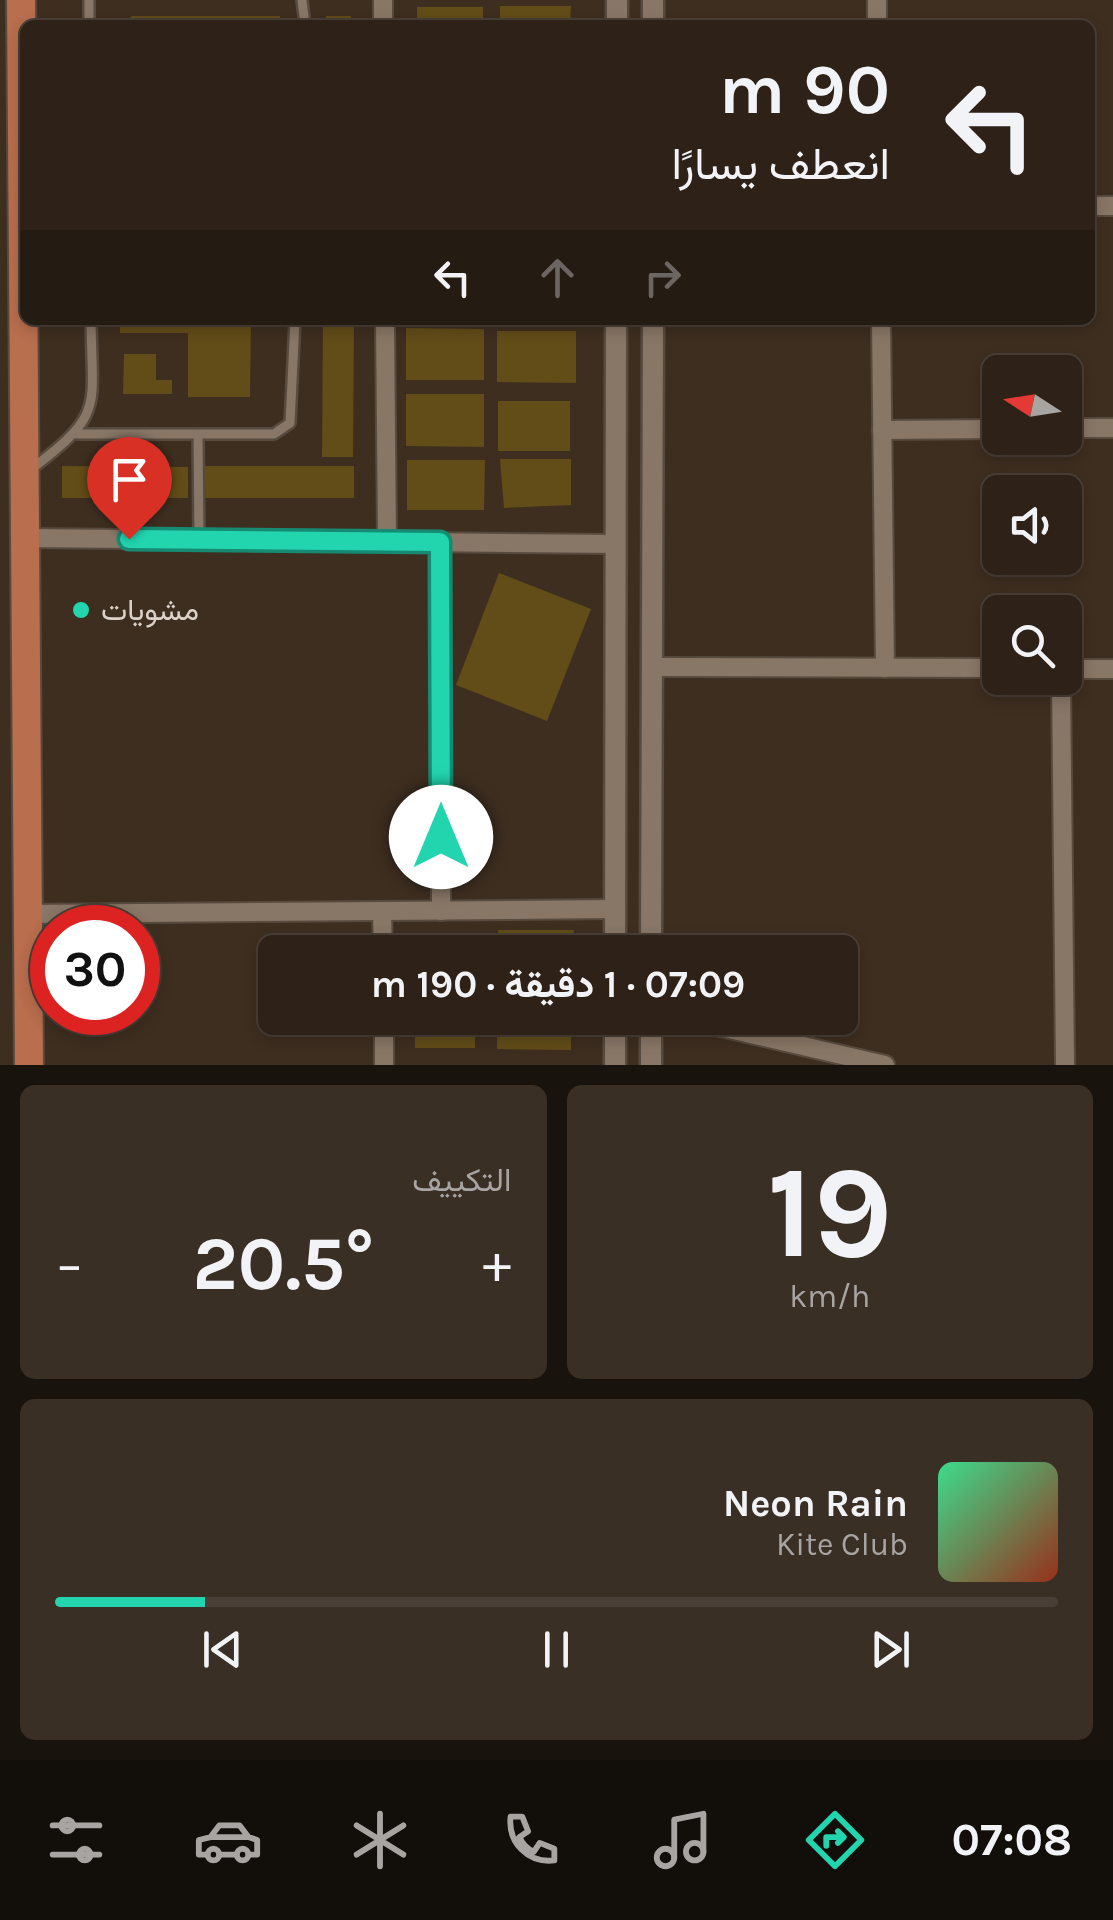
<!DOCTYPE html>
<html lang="ar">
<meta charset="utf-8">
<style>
body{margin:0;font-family:Karla,Vazirmatn,sans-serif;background:#3a2f25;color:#f1f3f6;direction:rtl;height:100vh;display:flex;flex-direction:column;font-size:38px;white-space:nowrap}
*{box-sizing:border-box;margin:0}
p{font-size:32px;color:#a7a4a2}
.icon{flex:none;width:55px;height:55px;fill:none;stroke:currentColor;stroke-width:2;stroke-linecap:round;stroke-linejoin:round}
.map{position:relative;height:1065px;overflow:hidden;direction:ltr}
.drawer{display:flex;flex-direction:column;gap:20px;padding:20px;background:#19130d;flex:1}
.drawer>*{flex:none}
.guide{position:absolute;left:20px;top:20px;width:1075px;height:305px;border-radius:15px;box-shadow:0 5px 15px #0003,0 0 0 2px #493f37;direction:rtl;background:#2e2218;color:#f1f3f6;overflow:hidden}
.needle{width:65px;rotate:282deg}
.controls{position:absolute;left:982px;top:355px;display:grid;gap:20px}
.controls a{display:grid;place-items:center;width:100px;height:100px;border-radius:15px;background:#2e2218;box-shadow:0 5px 15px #0003,0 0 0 2px #493f37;font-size:50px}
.speed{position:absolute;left:30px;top:905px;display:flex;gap:20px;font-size:50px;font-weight:700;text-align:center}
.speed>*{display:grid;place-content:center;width:130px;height:130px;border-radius:50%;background:#2e2218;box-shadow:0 5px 15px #0003,0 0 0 2px #493f37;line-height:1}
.speed .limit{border:15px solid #d22;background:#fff;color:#111}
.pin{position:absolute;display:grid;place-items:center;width:85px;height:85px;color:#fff;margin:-102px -42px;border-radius:50% 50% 50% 0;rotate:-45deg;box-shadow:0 0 10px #0007}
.pin .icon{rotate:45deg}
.me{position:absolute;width:110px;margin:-55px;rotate:0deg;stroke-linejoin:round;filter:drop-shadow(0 0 8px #0008)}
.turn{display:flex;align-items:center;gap:35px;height:210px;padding:0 40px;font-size:45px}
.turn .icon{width:130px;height:130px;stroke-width:2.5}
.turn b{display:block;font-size:70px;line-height:85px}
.lanes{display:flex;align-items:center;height:95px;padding:0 40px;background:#0003;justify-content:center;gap:50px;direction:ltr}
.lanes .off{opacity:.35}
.big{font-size:75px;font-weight:700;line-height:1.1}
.drawer .tile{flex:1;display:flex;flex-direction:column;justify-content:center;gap:15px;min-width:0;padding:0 35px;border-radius:15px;background:#3a2f25}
.drawer .dial{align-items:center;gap:0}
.dial b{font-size:130px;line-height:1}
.song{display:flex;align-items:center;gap:30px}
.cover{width:120px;height:120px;border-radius:15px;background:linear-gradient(135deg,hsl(150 70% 55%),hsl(10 70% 35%))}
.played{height:10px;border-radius:5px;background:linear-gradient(90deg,#22d5af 15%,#493f37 15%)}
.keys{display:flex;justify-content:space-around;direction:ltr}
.heat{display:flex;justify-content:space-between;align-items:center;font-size:55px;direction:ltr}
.drawer .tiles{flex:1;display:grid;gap:20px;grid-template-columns:1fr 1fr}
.tile:last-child{grid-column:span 2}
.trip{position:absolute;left:258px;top:935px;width:600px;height:100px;border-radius:15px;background:#2e2218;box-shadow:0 5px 15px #0003,0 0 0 2px #493f37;font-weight:700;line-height:100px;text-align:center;direction:rtl}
.tab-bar{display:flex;height:160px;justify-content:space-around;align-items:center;background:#120e0a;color:#a7a4a2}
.tab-bar .icon{width:70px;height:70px}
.tab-bar .active{color:#22d5af}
.tab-bar b{font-size:45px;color:#f1f3f6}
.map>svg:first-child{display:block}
.building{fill:#624c18}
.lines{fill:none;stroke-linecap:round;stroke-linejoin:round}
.service-casing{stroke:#574a3e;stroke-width:14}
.minor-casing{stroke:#574a3e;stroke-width:22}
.tertiary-casing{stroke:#574a3e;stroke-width:25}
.primary-casing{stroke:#574a3e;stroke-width:32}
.service{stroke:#887666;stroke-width:9}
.minor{stroke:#887666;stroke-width:18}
.tertiary{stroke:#887666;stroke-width:20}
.primary{stroke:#b96e4d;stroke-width:28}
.route-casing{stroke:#168a72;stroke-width:25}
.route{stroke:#22d5af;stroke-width:18}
.poi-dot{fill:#22d5af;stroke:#3e2e20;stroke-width:4}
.labels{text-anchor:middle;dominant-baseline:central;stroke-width:8;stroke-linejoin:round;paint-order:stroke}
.poi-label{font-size:30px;fill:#dbd1c8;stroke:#3e2e20;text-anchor:start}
</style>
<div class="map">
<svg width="1113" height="1065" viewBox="0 0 1113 1065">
<rect width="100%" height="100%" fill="#3e2e20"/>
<g class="building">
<path d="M 500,6 L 571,6 L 570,25 L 500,25 Z"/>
<rect x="417" y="7" width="66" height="18"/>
<path d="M 132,16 L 280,16 L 280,25 L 123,25 Z"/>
<rect x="326" y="16" width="25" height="9"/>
<path d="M 120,320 L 251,320 L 250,397 L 188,397 L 188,333 L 120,333 Z"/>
<path d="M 323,320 L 354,320 L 353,457 L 322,457 Z"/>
<path d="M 406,328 L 484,329 L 484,380 L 406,380 Z"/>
<path d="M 497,331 L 576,331 L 576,383 L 497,382 Z"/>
<path d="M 124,354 L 156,354 L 156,380 L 172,380 L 172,394 L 123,394 Z"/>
<path d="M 406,394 L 484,394 L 484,447 L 406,446 Z"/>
<rect x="498" y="401" width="72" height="50"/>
<path d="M 500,459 L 571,459 L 571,505 L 504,508 Z"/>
<path d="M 407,460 L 485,460 L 484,510 L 407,510 Z"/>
<path d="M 62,466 L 188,467 L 188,498 L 62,498 Z"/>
<rect x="204" y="466" width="150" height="32"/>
<path d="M 499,573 L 591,609 L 547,721 L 456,685 Z"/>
<rect x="498" y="930" width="76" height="22"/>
<rect x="407" y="938" width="77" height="14"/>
<rect x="415" y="1018" width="60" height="30"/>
<path d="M 497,1018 L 571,1018 L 571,1050 L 497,1049 Z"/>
</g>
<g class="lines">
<defs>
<g id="service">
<path d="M 89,0 L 89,25"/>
<path d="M 302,0 L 305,25"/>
<path d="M 77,434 L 274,434 L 290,423 L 295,320"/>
<path d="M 198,435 L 199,540"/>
<path d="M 30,470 C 105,413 92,410 91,320"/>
</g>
<g id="minor">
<path d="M 383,0 L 383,25"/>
<path d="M 877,0 L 877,25"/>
<path d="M 1090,206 L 1113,206"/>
<path d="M 385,320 L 387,542"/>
<path d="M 881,320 L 885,668"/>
<path d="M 1065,428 L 1113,428"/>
<path d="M 882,430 L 1000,429"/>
<path d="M 25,538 L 616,544"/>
<path d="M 441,542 L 441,911"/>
<path d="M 652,667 L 1000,668"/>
<path d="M 1065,669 L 1113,669"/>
<path d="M 1061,678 L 1065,1065"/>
<path d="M 382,911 L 383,952"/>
<path d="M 27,914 L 615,909"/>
<path d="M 384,1018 L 384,1065"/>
<path d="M 682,1018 L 885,1065"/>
</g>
<g id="tertiary">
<path d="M 617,25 L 617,0"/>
<path d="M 653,25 L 653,0"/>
<path d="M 615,952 L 616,320"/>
<path d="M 651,952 L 653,320"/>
<path d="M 651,1018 L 651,1065"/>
<path d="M 615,1065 L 615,1018"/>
</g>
<path id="primary" d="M 21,0 L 29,1065"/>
</defs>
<use href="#service" class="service-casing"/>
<use href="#minor" class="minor-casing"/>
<use href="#tertiary" class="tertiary-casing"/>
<use href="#primary" class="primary-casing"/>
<use href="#service" class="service"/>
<use href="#minor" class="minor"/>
<use href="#tertiary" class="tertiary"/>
<use href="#primary" class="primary"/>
</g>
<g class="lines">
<defs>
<path id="route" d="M 129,539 L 440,542 L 441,837"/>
</defs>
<use href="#route" class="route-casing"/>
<use href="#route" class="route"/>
</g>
<circle class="poi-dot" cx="81" cy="610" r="10"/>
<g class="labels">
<g class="poi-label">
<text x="101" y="610">مشويات</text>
</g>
</g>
</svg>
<div class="controls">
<a><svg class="needle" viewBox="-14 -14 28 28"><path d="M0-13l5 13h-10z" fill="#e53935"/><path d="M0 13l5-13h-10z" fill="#a7a4a2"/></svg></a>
<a><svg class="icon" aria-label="sound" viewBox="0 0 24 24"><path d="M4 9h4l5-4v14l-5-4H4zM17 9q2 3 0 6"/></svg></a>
<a><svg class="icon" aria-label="search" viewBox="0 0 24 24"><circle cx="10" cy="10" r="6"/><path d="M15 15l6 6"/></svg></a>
</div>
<div class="speed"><div class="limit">30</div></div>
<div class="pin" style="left:129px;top:539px;background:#d93025"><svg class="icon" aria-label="arrive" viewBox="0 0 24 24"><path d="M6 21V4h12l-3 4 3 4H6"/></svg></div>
<svg class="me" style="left:441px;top:837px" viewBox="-20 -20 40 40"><circle r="19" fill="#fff"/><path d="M0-13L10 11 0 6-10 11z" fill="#22d5af"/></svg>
<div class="trip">07:09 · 1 دقيقة · 190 m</div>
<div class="guide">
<div class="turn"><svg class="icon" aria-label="left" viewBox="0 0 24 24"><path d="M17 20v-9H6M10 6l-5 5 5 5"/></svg><div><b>90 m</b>انعطف يسارًا</div></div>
<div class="lanes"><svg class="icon" aria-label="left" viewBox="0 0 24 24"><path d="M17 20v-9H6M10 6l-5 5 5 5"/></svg><svg class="icon off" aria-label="ahead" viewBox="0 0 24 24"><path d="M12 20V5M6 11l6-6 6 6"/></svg><svg class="icon off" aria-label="right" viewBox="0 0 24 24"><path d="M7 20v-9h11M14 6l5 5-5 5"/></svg></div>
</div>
</div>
<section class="drawer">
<div class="tiles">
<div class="tile dial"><b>19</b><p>km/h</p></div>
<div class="tile"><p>التكييف</p>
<div class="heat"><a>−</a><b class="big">20.5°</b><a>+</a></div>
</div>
<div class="tile">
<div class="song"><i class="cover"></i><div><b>Neon Rain</b><p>Kite Club</p></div></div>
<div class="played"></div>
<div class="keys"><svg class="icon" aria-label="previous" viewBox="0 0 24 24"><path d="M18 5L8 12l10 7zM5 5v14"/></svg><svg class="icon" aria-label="pause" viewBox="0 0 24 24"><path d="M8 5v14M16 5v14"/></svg><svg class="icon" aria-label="next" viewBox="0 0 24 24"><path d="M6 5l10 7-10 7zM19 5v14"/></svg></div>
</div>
</div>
</section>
<nav class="tab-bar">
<b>07:08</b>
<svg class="icon active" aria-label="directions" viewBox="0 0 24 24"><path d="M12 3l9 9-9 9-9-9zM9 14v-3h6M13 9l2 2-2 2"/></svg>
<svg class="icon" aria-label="music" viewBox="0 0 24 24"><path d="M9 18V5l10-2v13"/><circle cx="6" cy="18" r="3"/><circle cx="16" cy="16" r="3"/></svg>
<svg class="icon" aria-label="phone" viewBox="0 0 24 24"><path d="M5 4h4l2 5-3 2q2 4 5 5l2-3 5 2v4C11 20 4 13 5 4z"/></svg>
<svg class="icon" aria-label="climate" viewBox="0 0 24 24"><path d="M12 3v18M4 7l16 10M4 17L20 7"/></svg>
<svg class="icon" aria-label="car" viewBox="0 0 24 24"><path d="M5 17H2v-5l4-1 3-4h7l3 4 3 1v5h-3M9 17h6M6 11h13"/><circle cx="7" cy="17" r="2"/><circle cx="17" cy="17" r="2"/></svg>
<svg class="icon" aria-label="filters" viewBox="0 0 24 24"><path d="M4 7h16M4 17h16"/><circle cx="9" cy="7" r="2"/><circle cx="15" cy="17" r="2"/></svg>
</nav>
